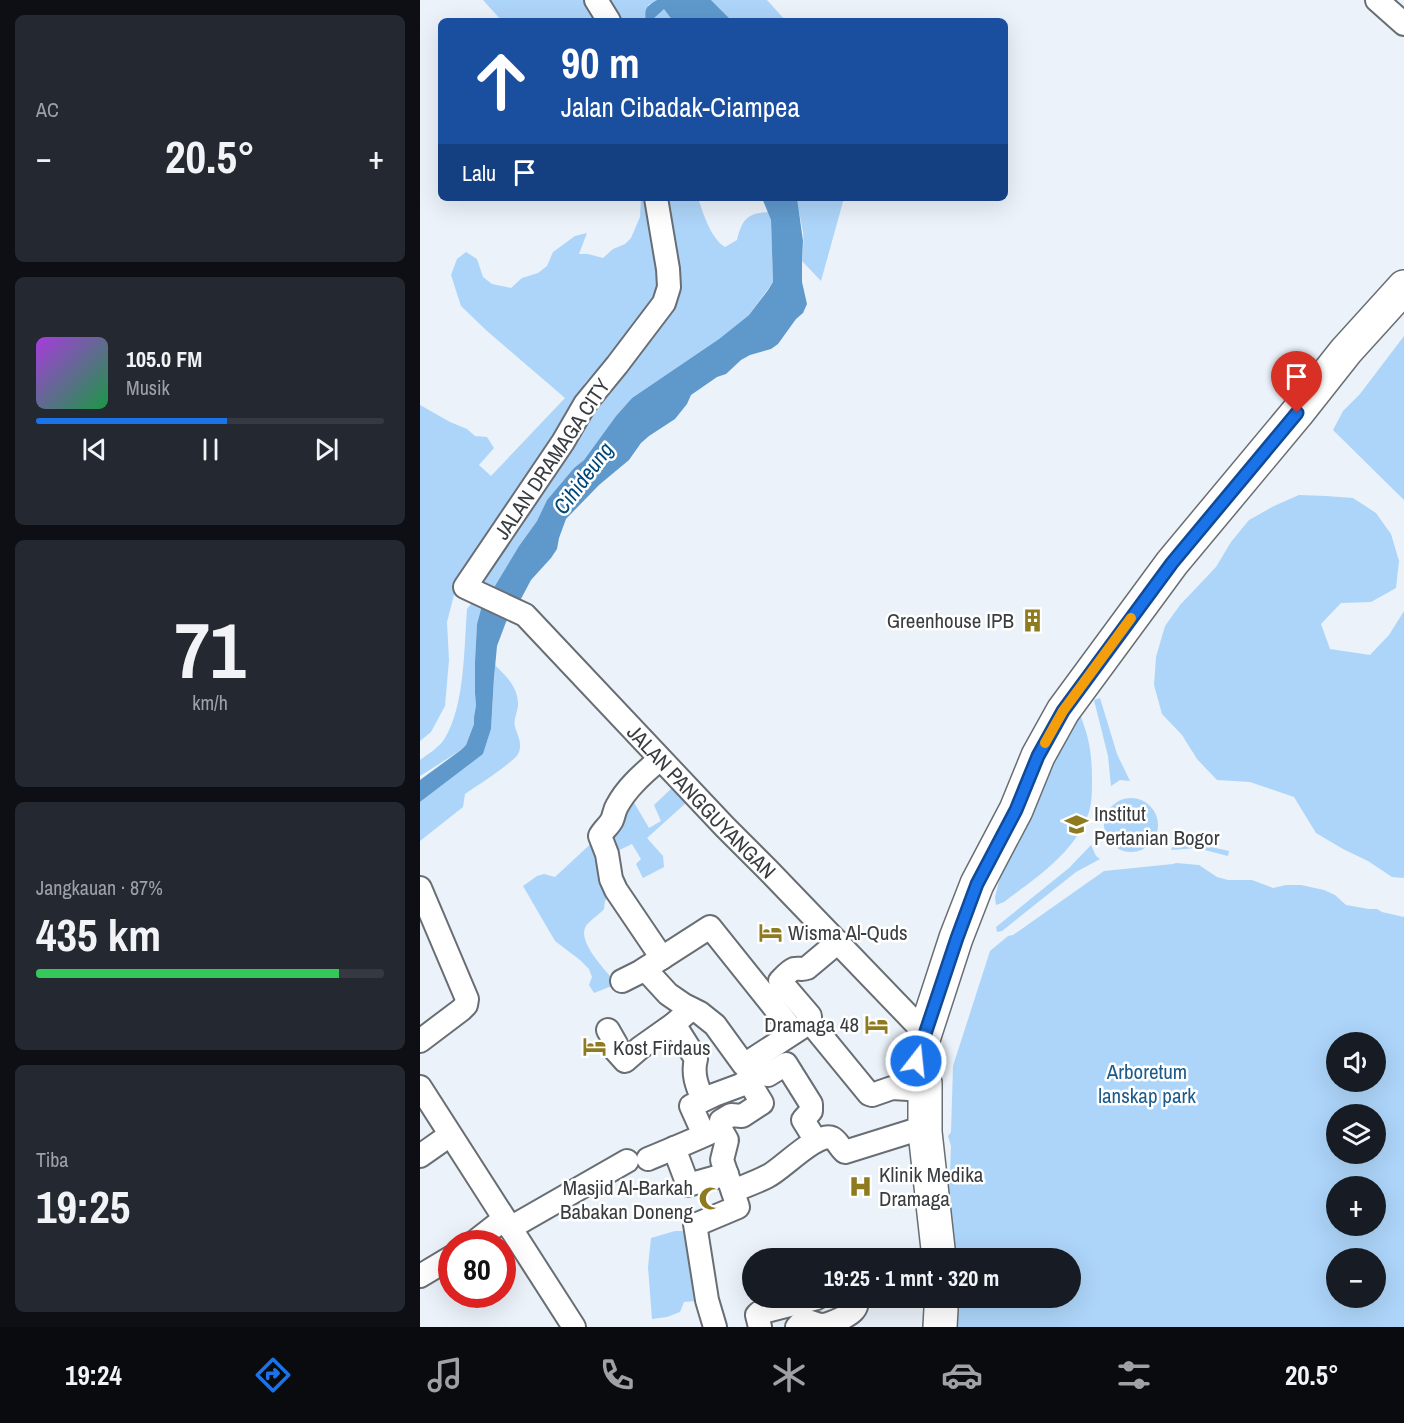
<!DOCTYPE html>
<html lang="id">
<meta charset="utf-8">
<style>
body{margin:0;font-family:"Archivo Narrow",sans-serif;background:#242831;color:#f1f3f6;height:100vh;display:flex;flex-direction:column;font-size:22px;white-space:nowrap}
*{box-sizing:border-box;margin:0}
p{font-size:20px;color:#9ea1a6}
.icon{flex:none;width:33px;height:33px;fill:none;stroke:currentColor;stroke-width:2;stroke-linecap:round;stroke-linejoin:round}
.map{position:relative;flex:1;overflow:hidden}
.side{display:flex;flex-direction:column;gap:15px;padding:15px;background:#0d0f14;width:420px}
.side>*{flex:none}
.hud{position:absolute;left:18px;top:18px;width:570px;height:183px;border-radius:9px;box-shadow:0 6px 24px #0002;background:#1a4fa0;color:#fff;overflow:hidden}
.fabs{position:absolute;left:906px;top:1032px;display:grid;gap:12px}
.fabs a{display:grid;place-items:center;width:60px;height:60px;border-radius:50%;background:#171b24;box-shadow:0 6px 24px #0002;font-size:30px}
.speed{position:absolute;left:18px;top:1230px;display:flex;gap:12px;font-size:30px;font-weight:700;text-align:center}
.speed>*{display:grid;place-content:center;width:78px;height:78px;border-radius:50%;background:#171b24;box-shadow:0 6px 24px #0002;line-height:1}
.speed .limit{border:9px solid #d22;background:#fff;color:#111}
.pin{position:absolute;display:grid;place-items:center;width:51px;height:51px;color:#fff;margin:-62px -26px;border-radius:50% 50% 50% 0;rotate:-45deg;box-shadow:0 0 6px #0007}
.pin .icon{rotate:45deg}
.me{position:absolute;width:66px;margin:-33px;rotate:16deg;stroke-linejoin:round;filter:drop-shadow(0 0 4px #0008)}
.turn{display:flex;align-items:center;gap:21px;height:126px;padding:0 24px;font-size:27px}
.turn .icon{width:78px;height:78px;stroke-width:2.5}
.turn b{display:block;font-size:42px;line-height:51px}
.then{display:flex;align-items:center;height:57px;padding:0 24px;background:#0003;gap:12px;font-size:22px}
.big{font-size:45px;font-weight:700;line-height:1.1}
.side .card{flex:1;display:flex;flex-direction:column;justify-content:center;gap:9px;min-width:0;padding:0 21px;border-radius:9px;background:#242831}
.side .dial{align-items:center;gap:0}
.dial b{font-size:78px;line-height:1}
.song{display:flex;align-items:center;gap:18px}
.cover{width:72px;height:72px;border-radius:9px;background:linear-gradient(135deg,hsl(280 70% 55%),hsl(140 70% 35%))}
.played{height:6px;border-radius:3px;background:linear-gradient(90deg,#1a73e8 55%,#363941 55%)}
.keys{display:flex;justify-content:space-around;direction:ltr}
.heat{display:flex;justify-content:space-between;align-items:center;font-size:33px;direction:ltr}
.charge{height:9px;border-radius:4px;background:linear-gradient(90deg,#34c759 87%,#363941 0)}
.trip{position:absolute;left:322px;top:1248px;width:339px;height:60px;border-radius:30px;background:#171b24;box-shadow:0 6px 24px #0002;font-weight:700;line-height:60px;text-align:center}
.tab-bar{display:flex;height:96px;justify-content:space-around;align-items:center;background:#090b0e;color:#9ea1a6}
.tab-bar .icon{width:42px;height:42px}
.tab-bar .selected{color:#1a73e8}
.tab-bar b{font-size:27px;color:#f1f3f6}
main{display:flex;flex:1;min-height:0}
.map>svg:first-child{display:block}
.green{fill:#add5f9;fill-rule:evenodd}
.water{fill:#5f99cc}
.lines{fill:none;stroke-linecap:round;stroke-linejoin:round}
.minor-casing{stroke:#686e74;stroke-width:26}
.highway-casing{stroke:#686e74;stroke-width:36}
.minor{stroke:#fff;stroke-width:22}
.highway{stroke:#fff;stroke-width:33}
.route-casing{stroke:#114b97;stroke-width:15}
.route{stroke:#1a73e8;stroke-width:10}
.slow{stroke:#f59e0b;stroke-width:10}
.labels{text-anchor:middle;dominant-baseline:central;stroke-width:5;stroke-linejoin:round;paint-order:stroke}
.street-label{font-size:21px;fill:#3a3d40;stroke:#fff}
.poi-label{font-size:21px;fill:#3a3d40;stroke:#fff;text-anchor:start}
.park-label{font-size:21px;fill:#1c5b8c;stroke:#fff}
.water-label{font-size:22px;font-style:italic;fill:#004878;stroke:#fff}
</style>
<main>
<section class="side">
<div class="card"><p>AC</p>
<div class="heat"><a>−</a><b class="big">20.5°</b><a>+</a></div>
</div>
<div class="card">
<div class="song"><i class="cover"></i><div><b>105.0 FM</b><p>Musik</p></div></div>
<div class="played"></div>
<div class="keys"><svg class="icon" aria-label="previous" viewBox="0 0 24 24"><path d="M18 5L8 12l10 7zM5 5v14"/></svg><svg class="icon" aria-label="pause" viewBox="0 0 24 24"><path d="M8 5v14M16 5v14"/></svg><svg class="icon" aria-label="next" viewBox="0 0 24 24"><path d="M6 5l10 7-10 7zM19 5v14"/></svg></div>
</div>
<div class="card dial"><b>71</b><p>km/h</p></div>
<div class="card"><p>Jangkauan · 87%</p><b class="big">435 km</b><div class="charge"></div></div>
<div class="card"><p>Tiba</p><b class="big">19:25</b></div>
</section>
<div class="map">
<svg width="984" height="1327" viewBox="0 0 984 1327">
<rect width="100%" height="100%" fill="#ebf2f9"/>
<g class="green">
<path d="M 63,0 L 169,0 L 181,21 L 82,21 Z"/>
<path d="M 186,0 L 237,0 L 228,5 L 232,20 L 244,8 L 253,21 L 199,21 Z"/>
<path d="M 291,0 L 347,0 L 366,21 L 312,21 Z"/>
<path d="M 221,198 L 228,198 L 241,277 L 237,299 L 212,332 L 165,383 L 146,427 L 72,535 L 34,595 L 27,622 L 29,660 L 25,706 L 11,732 L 0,741 L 0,405 L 30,422 L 47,429 L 55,436 L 67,437 L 74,448 L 59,465 L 71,476 L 145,398 L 67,331 L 41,306 L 31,275 L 37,259 L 46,252 L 57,259 L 63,277 L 72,284 L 91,288 L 102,278 L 118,273 L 127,266 L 133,252 L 155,236 L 167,233 L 159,254 L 168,254 L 183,258 L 193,249 L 205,244 L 211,238 L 220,217 Z"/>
<path d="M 244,198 L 278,198 C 283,213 291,239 305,247 L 317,240 C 322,220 327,213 348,212 L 351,220 L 353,282 L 342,297 L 329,315 L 299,339 L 212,398 L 196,416 L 164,460 L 154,468 L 127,500 L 117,521 L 99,546 L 72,591 L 61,588 L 61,572 L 132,466 L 251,308 Z"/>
<path d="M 377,198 L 424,198 L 401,281 L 382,261 C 383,251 384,241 383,232 C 381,220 378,210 377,198 Z"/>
<path d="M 984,336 L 984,500 L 913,430 L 923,411 L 940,394 Z"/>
<path d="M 879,495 L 906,496 L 933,498 L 956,513 L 971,534 L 979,561 L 976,588 L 951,602 L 921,603 L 901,624 L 910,649 L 950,655 L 969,635 L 984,611 L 984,878 L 972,877 L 948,861 L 923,849 L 896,833 L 874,797 L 830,782 L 797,780 L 777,759 L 762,735 L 742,714 L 734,685 L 736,657 L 745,626 L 760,605 L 796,567 L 811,542 L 829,520 L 854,506 Z"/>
<path d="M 56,601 L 64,604 L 61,609 L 57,624 L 55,661 L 55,694 L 56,705 L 54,716 L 54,724 L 46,745 L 41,750 L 0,776 L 0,760 C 8,754 20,747 25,738 C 45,705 44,647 47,609 L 51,604 Z"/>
<path d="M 75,665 C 86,676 98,687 98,704 C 98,712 93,719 95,727 C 98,736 103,745 98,754 C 94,762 55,787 45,794 L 43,807 L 0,841 L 0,802 L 63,754 L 71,729 Z"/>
<path d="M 680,698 L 697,754 L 710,781 L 700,780 L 691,786 L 688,756 L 674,700 Z"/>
<path d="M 658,709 C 669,737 672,751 672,781 C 672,792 672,807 667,817 C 652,855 614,879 584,902 L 576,905 L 575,897 L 584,862 Z"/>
<path d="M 254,786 L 267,802 L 227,838 L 243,856 L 244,867 L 223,878 L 216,864 L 221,859 L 212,844 L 191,854 L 183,834 L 209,794 L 229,828 L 241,821 L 234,805 Z"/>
<circle cx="711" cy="825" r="27"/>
<path d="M 759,832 L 778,844 L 809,851 L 808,856 L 777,848 L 751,850 Z"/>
<path d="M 177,838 L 192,891 L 185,901 L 184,909 C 179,915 170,920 166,926 C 156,941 187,972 197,984 L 174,993 L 169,985 L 172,977 L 169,969 L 160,960 L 135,941 L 103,886 L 117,876 L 124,874 L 135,877 Z"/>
<path d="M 671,845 L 676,856 L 680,859 L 656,872 L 582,931 L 577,932 L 576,927 L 649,868 Z"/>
<path d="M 756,863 L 779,865 L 797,877 L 808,880 L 832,880 L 853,888 L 866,885 L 881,885 L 904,890 L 915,895 L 926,905 L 949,909 L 957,909 L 962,912 L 984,917 L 984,1327 L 538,1327 L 531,1312 L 531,1298 L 651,1298 L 651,1258 L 534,1258 L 531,1217 L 529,1214 L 526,1178 L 530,1174 L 531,1146 L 528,1136 L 531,1132 L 533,1066 L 570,951 L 588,936 L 593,935 L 684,871 L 753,864 ZM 916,1042 L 956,1042 L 956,1082 L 916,1082 ZM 916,1114 L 956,1114 L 956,1154 L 916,1154 ZM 916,1186 L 956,1186 L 956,1226 L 916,1226 ZM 916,1258 L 956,1258 L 956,1298 L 916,1298 Z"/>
<path d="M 255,1231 L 265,1231 L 287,1300 L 264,1302 L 260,1312 L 247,1317 L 232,1319 L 228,1267 L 231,1238 Z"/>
</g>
<g class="water">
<path d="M 237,0 L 291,0 L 312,21 L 253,21 L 244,9 L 232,20 L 226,20 C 224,8 227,6 237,0 Z"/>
<path d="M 342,198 L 377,198 L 383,241 L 382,261 L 382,282 L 387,304 L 383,313 L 376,319 L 358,344 L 351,349 L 330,355 L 321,360 L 306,374 L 297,377 L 271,395 L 267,404 L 255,419 L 229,436 L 221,443 L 209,460 L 179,485 L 146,519 L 139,538 L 137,549 L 131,558 L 111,580 L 102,597 L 86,622 L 77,646 L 74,678 L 71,729 L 63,754 L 0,802 L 0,780 L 41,750 L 46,745 L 54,724 L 54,717 L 56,705 L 55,694 L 55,661 L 57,624 L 61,609 L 99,546 L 117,521 L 127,500 L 154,468 L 164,460 L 196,416 L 212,398 L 299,339 L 329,315 L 348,290 L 353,282 L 351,220 Z"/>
</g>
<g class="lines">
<defs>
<g id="minor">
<path d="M 176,0 L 189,21"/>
<path d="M 957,0 L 984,24"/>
<path id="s1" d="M 236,198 L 248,269 L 249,287 L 244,303 L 197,365 L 165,404 L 143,442 L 45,587 L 105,615 L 305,827 L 348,870 L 505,1033"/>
<path d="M 240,759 C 224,773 207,787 197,806 C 194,811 194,816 192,820 C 189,826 183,830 180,836 L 187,854 L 191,879 L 196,890 L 242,958"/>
<path d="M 0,888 L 47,999 L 46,1005 L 41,1010 L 0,1041"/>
<path d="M 225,969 L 248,994 L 264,1005 L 280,1013 L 295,1025 L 324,1065 L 390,1022 L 449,1094 L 452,1095 L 472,1088 L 505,1090"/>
<path d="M 202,981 L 220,972 L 290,927 L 374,1032"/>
<path d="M 271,1009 L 254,1024 L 276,1059 C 272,1074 277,1086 283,1100"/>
<path d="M 390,1022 L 390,1016 L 360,981 C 364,977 369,971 374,969 C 379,968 382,970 387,968 L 418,942"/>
<path d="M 188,1030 L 196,1044 L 196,1051 L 205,1061 L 220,1048 L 254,1024"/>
<path d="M 337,1058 L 348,1075 L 366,1064 L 391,1104 L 391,1111 L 383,1120 L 396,1141"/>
<path d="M 0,1087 L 154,1327"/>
<path d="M 254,1148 L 268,1185 L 307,1174"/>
<path d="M 0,1156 L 30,1135"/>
<path d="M 228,1159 C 252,1149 277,1139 300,1128 L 301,1121 L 311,1115 L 322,1116 L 342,1103 L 328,1080 L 321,1085 L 294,1095 L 271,1106 L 284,1135"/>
<path d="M 313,1191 C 325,1186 337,1182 348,1176 C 361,1170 398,1131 412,1138 C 417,1140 420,1148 425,1152 L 505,1127"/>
<path d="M 280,1223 L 318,1207 L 302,1160 L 307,1140 L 300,1128"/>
<path d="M 275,1224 L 287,1300 L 295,1327"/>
<path d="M 90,1228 L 207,1161"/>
<path d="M 52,1244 L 84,1219"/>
<path d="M 0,1276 L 32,1257"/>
<path d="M 340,1327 L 337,1315 L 339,1313 L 397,1298"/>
<path d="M 377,1327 C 386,1315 392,1325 403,1325 C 410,1324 429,1316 433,1311 C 437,1307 437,1303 437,1298"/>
</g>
<g id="highway">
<path d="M 519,1258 L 505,1132 L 505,1083 L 496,1061 L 536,938 L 557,884 L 596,810 L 618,756 L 643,711 L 752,563 L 877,413 L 926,351 L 984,287"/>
<path d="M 520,1327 L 521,1309 L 521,1298"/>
</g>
</defs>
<use href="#minor" class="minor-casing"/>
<use href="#highway" class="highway-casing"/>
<use href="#minor" class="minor"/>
<use href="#highway" class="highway"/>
</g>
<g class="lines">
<defs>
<path id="route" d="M 496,1061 L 537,938 L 557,884 L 596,810 L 618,756 L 643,711 L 752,563 L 877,413"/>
</defs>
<use href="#route" class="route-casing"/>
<use href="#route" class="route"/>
<path class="slow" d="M 625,743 L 643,711 L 711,618"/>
</g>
<defs>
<symbol id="building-bare" viewBox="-9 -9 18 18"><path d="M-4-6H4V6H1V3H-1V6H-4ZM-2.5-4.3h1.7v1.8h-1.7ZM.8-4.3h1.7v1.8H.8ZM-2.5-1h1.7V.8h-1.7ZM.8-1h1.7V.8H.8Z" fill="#8e7b20" stroke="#fff" stroke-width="2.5" paint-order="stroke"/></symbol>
<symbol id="university-bare" viewBox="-9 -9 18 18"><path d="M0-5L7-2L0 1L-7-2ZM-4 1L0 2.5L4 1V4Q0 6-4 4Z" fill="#8e7b20" stroke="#fff" stroke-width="2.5" paint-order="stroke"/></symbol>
<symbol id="hotel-bare" viewBox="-9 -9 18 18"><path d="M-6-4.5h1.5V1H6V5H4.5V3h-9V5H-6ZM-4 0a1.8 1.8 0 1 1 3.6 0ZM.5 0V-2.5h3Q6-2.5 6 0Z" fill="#8e7b20" stroke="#fff" stroke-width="2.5" paint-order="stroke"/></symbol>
<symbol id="hospital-bare" viewBox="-9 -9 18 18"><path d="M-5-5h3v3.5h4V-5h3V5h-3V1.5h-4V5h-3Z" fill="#8e7b20" stroke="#fff" stroke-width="2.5" paint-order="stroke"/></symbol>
<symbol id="mosque-bare" viewBox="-9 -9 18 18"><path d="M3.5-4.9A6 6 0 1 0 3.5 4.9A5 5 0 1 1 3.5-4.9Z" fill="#8e7b20" stroke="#fff" stroke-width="2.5" paint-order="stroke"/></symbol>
</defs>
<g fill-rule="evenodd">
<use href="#building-bare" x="596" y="604" width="33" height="33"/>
<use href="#university-bare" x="640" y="808" width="33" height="33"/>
<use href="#hotel-bare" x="334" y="916" width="33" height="33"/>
<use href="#hotel-bare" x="440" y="1008" width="33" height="33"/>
<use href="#hotel-bare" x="158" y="1030" width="33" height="33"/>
<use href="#hospital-bare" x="424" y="1170" width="33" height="33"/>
<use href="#mosque-bare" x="274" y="1182" width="33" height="33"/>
</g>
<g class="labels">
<g class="street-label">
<text transform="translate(132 459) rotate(-56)">JALAN DRAMAGA CITY</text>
<text stroke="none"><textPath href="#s1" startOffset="777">JALAN PANGGUYANGAN</textPath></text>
</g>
<g class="poi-label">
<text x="594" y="620" text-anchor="end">Greenhouse IPB</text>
<text x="674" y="813">Institut<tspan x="674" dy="24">Pertanian Bogor</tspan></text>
<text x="368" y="932">Wisma Al-Quds</text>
<text x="439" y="1024" text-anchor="end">Dramaga 48</text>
<text x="193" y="1047">Kost Firdaus</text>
<text x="459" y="1174">Klinik Medika<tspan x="459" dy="24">Dramaga</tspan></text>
<text x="273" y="1187" text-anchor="end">Masjid Al-Barkah<tspan x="273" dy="24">Babakan Doneng</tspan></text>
</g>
<g class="park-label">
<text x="727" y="1071">Arboretum<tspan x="727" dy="24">lanskap park</tspan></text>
</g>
<g class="water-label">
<text transform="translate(163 478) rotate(-53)">Cihideung</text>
</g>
</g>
</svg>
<div class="fabs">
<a><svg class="icon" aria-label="sound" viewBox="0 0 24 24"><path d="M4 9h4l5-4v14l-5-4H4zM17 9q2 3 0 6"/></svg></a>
<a><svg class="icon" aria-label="layers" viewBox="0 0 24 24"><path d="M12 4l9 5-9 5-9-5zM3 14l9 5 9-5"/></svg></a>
<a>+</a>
<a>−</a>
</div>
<div class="speed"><div class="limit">80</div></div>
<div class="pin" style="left:877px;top:413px;background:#d93025"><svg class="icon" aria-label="arrive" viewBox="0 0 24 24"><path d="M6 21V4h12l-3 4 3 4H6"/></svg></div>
<svg class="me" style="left:496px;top:1061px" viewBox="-20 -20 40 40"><circle r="17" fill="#1a73e8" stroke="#fff" stroke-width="3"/><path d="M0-11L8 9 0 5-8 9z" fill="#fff"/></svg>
<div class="trip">19:25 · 1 mnt · 320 m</div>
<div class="hud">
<div class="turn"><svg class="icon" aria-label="ahead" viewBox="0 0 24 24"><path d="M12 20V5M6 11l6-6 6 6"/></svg><div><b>90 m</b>Jalan Cibadak-Ciampea</div></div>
<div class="then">Lalu<svg class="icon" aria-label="arrive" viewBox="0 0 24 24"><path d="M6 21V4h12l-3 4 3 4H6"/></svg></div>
</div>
</div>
</main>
<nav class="tab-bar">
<b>19:24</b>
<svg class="icon selected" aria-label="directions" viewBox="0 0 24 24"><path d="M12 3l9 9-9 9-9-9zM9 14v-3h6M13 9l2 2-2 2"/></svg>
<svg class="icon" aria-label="music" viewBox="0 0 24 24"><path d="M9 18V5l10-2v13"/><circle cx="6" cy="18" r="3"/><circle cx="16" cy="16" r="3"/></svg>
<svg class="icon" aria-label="phone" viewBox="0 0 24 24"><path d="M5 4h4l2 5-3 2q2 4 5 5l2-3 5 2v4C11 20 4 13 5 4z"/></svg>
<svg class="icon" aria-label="climate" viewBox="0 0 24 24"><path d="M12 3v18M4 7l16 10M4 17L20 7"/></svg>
<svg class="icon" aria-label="car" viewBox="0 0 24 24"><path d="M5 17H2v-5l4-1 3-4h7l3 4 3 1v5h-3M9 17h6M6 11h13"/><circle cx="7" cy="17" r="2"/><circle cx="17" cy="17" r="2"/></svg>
<svg class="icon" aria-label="filters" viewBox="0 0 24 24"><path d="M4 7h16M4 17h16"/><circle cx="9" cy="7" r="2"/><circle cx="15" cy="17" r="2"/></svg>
<b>20.5°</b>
</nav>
